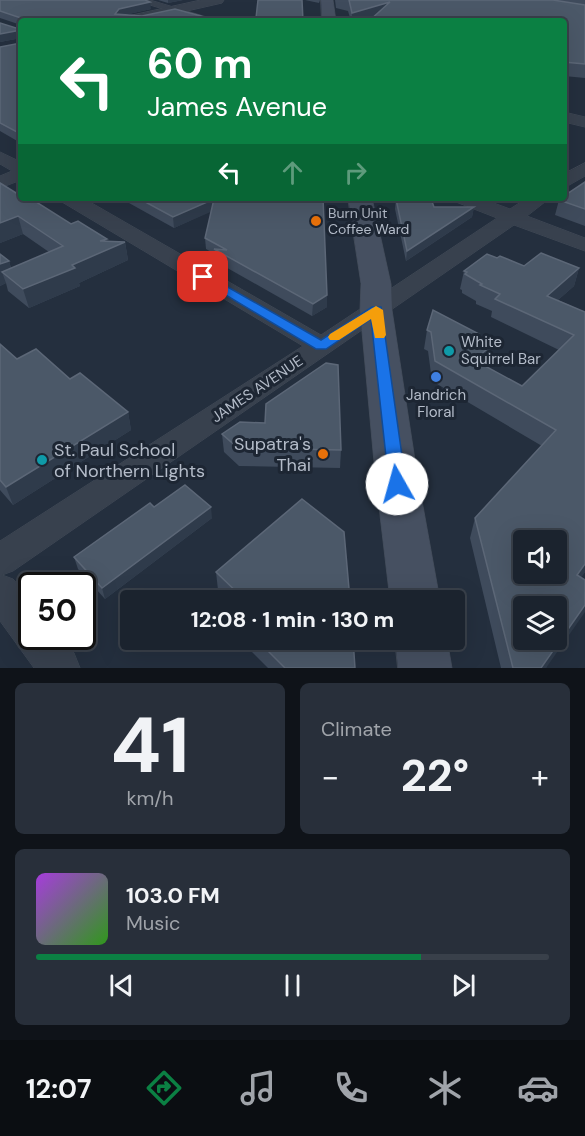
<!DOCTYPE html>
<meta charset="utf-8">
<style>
body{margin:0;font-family:"DM Sans",sans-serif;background:#282f3a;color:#f1f3f6;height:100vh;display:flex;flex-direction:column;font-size:22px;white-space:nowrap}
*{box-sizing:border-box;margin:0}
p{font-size:20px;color:#a0a4aa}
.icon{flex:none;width:33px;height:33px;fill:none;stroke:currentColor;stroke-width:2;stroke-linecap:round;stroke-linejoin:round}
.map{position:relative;height:668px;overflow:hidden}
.drawer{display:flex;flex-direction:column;gap:15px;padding:15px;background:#0f1319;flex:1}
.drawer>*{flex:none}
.banner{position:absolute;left:18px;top:18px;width:549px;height:183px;border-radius:6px;box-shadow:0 6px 24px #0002,0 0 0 2px #39404a;background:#0b8043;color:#fff;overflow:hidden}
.fabs{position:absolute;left:513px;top:530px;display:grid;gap:12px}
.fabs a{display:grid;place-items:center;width:54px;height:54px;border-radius:6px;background:#1b232e;box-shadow:0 6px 24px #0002,0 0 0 2px #39404a;font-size:30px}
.speed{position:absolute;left:18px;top:572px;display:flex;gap:12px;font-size:30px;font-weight:700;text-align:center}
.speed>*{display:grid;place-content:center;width:78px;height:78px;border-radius:50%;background:#1b232e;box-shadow:0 6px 24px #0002,0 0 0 2px #39404a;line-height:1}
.speed .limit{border:3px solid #111;border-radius:9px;background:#fff;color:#111}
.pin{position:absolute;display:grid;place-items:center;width:51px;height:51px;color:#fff;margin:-26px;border-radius:12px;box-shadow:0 3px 9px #0006}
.me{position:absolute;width:66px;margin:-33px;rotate:353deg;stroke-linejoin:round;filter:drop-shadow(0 0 4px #0008)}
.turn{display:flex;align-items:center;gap:21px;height:126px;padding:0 30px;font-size:27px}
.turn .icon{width:78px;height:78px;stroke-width:2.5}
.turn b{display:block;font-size:42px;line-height:51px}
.lanes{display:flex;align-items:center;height:57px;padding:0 30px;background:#0003;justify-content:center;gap:30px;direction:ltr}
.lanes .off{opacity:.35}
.big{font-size:45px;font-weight:700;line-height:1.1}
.drawer .tile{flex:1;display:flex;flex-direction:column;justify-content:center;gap:9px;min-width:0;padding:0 21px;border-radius:9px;background:#282f3a}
.drawer .dial{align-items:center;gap:0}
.dial b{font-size:78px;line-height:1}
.song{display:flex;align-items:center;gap:18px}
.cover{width:72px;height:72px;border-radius:9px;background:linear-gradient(135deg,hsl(280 70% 55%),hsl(110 70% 35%))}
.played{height:6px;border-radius:3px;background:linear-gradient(90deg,#0b8043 75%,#39404a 75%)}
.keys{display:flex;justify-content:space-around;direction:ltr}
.heat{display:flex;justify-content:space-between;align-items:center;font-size:33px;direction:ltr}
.drawer .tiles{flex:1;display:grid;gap:15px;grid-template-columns:1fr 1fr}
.tile:last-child{grid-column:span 2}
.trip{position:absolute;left:120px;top:590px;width:345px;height:60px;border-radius:6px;background:#1b232e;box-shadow:0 6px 24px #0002,0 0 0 2px #39404a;font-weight:700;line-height:60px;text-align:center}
.dock{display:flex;height:96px;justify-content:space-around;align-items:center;background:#0b0e12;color:#a0a4aa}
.dock .icon{width:42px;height:42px}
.dock .active{color:#0b8043}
.dock b{font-size:27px;color:#f1f3f6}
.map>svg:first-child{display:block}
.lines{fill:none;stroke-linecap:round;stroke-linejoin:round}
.minor-casing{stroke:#414a57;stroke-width:1}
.tertiary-casing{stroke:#414a57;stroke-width:1}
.secondary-casing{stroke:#414a57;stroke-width:1}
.minor{fill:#38414e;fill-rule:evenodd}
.tertiary{fill:#38414e;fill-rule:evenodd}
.secondary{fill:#465061;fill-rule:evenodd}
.wall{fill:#3f4b5c}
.shaded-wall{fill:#2f3b4b}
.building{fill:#4b5868;stroke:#5c6777;stroke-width:1.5;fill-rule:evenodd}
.route{fill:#1a73e8;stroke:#114b97;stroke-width:1.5}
.slow{fill:#f59e0b}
.food-dot{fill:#e8710a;stroke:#1d2633;stroke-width:2}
.culture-dot{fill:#0f9aa8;stroke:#1d2633;stroke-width:2}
.shop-dot{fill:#3f7fe0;stroke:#1d2633;stroke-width:2}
.labels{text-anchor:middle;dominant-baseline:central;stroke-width:6;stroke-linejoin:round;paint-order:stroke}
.far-poi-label{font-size:14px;fill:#b4bcc9;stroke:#1d2633;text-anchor:start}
.poi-label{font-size:15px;fill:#b4bcc9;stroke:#1d2633;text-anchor:start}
.street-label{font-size:15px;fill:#b4bcc9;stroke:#1d2633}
.near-poi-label{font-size:18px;fill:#b4bcc9;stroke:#1d2633;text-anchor:end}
</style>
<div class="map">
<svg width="585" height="668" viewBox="0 0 585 668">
<rect width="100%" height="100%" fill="#242f3e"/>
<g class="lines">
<defs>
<g id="minor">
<path d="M 134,0 L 150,0 L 220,21 L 203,21 Z"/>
<path d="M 564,112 L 585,117 L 585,127 L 564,122 Z"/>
<path d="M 0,152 L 21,162 L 21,180 L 0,188 L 0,176 L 12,171 L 0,164 Z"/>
<path d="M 585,163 L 585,176 L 564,188 L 564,174 Z"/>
<path d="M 59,198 L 83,198 L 321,335 L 497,218 L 456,202 L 453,198 L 480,198 L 510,209 L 527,198 L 550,198 L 527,216 L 585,238 L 585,251 L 514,225 L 13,571 L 2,575 L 13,579 L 32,601 L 32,636 L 60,636 L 74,653 L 80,668 L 34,668 L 0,621 L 0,541 L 303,346 L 62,202 Z"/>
</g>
<path id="tertiary" d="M 201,0 L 224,0 L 222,3 L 143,21 L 118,21 L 120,18 Z"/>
<g id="secondary">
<path d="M 321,0 L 333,0 L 336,21 L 322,21 Z"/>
<path d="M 348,198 L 372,198 L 391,284 L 392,310 L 417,473 L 440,600 L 390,600 L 375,473 L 360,310 L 361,284 Z"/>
<path d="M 395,639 L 447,639 L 452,668 L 398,668 Z"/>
</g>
</defs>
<use href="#minor" class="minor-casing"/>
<use href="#tertiary" class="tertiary-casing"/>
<use href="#secondary" class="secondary-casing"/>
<use href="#minor" class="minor"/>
<use href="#tertiary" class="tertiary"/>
<use href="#secondary" class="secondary"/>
</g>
<g class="wall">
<path d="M 0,0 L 151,9 L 124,15 L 21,21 L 21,25 L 0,18 Z"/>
<path d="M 158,0 L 183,0 L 168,3 Z"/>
<path d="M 305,0 L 320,0 L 319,3 Z"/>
<path d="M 335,0 L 585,0 L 585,78 L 564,76 L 564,21 L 372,18 L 363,21 L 351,21 L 348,11 L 336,8 Z"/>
<path d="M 256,18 L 303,21 L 256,21 Z"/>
<path d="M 0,23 L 19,29 L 21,27 L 21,141 L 19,142 L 0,131 L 0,47 L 21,43 L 21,38 L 0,42 Z"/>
<path d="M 585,182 L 585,226 L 555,215 L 559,200 Z"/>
<path d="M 0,183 L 21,196 L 71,224 L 107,241 L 125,242 L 128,260 L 79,283 L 80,286 L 29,308 L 8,291 L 6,283 L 0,286 L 0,254 L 9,261 L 11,268 L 49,252 L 23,234 L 0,243 Z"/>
<path d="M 120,198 L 323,198 L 327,307 L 312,316 L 215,261 L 215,254 L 206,249 L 205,238 L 211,211 L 174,228 Z"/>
<path d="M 396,199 L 434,207 L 474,207 L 472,217 L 406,261 L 395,209 Z"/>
<path d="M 497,258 L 524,266 L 579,268 L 574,286 L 558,300 L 585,312 L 585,572 L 581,577 L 546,668 L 501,668 L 470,538 L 475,518 L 542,446 L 432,381 L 428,351 L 424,349 L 427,330 L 478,339 L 487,365 L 485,367 L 522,386 L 559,350 L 491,317 L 492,311 L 476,304 L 476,301 L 462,293 L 462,290 L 460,289 L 464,271 Z"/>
<path d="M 0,344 L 17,359 L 70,379 L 128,412 L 131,430 L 13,505 L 0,490 Z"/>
<path d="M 222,434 L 341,450 L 340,468 L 239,466 L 224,452 Z"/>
<path d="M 154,507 L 212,518 L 105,599 L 78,569 L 74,557 Z"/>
<path d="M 216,572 L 350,600 L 228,600 L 218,590 Z"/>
<path d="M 245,639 L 353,639 L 355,668 L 268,668 L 245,645 Z"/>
</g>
<g class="shaded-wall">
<path d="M 168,0 L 183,0 L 168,3 Z"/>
<path d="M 150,2 L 151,9 L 120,16 L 115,14 L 119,9 Z"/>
<path d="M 390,2 L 389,13 L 363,21 L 352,21 L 352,13 Z"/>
<path d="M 21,30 L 21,38 L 0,42 L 0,34 Z"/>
<path d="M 20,131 L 21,141 L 19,142 L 17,132 Z"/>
<path d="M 214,199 L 215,210 L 174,228 L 173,217 Z"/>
<path d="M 474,207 L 472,217 L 406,261 L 407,251 Z"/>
<path d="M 18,216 L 23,234 L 0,243 L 0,223 Z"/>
<path d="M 107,239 L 109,249 L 125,242 L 128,260 L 79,283 L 80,286 L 29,308 L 23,289 L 72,265 L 100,241 Z"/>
<path d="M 9,261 L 14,280 L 2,272 L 6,283 L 0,286 L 0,264 Z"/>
<path d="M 579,268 L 574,286 L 542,314 L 547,296 Z"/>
<path d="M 327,295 L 327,307 L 312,316 L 313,304 Z"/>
<path d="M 491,346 L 487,365 L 469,380 L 474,360 Z"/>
<path d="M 128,412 L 131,430 L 13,505 L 6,487 Z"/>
<path d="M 211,507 L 212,518 L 105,599 L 102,588 Z"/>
<path d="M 585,564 L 585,572 L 569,595 L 577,575 Z"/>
<path d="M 585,605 L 585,612 L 546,668 L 541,668 Z"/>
</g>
<g class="building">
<path d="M 0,0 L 145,0 L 150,2 L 119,9 L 115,14 L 142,16 L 175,9 L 201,16 L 212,21 L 21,21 L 21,18 L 0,11 Z"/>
<path d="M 258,0 L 302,0 L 303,21 L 269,21 L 256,18 Z"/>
<path d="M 349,0 L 553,0 L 585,5 L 585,64 L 564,62 L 564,21 L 369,21 L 390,2 L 352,13 Z"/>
<path d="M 0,23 L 19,29 L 21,27 L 21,131 L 17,132 L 0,123 L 0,47 L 21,43 L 21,30 L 0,34 Z"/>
<path d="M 585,182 L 585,209 L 559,200 L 562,198 L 564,198 L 564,196 Z"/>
<path d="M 0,183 L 21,196 L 21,198 L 30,198 L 71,224 L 78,221 L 107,239 L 100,241 L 125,242 L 72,265 L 75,268 L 23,289 L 2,272 L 63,246 L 18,216 L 0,223 Z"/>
<path d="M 138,198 L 323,198 L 327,295 L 313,304 L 214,249 L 227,250 L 205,238 L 214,199 L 173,217 Z"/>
<path d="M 396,199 L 431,199 L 434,207 L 474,207 L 407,251 Z"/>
<path d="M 541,253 L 579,268 L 547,296 L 585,312 L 585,564 L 577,575 L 585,580 L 585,605 L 541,668 L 513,668 L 475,518 L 556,430 L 435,361 L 431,332 L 427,330 L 433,310 L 479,334 L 474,337 L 491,346 L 474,360 L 522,386 L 574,335 L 495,299 L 500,294 L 480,285 L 482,284 L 465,274 L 467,272 L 464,271 L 487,254 L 497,258 L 500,256 L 524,266 ZM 524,540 L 556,540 L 556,573 L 524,573 ZM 524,606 L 556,606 L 556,639 L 524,639 Z"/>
<path d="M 0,254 L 9,261 L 0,264 Z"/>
<path d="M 0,344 L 17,359 L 36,349 L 70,379 L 80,373 L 128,412 L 6,487 L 0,480 Z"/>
<path d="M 326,363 L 338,365 L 341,450 L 238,448 L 222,434 L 240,422 L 265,423 L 266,404 Z"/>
<path d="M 185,485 L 211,507 L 102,588 L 74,557 L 150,503 L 154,507 Z"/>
<path d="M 302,499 L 344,532 L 350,600 L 245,600 L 216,572 Z"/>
<path d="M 256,639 L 353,639 L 355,668 L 285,668 Z"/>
</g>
<path class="route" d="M 203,273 L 321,340 L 372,307 L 381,307 L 406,484 L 404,489 L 397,491 L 391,489 L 389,484 L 371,319 L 326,349 L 316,349 L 199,279 L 199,274 Z"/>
<path class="slow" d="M 376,306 L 383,310 L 386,335 L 384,338 L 375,338 L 371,319 L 339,340 L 330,340 L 328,337 L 330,334 Z"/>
<g class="food-dot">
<circle cx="316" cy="221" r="6"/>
<circle cx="323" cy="454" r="6"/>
</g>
<g class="culture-dot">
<circle cx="449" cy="351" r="6"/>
<circle cx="42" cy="460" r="6"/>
</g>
<circle class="shop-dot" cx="436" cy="377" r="6"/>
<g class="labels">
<g class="far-poi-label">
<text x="328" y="213">Burn Unit<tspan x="328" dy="16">Coffee Ward</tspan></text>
</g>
<g class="poi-label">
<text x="461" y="342">White<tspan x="461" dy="17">Squirrel Bar</tspan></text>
<text x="436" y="395" text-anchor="middle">Jandrich<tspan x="436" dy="17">Floral</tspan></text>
</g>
<g class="street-label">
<text transform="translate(257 389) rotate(-34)">JAMES AVENUE</text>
</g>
<g class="near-poi-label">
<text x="311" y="444">Supatra's<tspan x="311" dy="21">Thai</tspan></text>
<text x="54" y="450" text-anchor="start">St. Paul School<tspan x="54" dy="21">of Northern Lights</tspan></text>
</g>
</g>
</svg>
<div class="fabs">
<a><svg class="icon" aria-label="sound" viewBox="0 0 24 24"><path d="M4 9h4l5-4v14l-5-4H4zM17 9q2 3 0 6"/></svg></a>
<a><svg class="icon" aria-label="layers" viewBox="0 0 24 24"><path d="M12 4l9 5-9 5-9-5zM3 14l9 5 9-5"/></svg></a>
</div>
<div class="speed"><div class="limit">50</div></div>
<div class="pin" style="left:203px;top:277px;background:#d93025"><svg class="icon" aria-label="arrive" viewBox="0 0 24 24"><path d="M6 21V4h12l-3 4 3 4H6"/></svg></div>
<svg class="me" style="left:397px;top:484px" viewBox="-20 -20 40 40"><circle r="19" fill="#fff"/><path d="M0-13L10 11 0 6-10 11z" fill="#1a73e8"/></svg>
<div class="trip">12:08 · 1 min · 130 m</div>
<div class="banner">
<div class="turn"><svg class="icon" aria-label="left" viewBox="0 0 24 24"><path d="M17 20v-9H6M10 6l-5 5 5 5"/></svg><div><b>60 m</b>James Avenue</div></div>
<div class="lanes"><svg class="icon" aria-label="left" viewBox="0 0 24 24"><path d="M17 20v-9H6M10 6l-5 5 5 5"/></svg><svg class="icon off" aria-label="ahead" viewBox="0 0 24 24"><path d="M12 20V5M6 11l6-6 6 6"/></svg><svg class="icon off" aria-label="right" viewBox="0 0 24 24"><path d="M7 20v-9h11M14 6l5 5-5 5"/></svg></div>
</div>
</div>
<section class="drawer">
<div class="tiles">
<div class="tile dial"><b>41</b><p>km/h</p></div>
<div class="tile"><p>Climate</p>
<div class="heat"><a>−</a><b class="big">22°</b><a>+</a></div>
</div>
<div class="tile">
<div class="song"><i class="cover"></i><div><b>103.0 FM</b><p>Music</p></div></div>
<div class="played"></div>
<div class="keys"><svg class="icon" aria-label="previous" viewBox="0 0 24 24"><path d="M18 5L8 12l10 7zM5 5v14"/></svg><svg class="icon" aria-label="pause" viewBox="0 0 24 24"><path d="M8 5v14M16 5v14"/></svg><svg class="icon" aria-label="next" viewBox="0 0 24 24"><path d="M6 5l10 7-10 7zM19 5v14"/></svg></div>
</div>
</div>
</section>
<nav class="dock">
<b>12:07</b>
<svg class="icon active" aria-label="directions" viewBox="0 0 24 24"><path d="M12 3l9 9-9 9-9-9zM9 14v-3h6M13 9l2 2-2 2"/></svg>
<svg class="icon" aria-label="music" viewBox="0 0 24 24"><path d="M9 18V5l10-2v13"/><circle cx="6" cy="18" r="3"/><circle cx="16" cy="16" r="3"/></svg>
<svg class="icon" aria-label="phone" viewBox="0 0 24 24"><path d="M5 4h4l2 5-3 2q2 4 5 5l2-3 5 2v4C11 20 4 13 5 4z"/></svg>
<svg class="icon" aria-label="climate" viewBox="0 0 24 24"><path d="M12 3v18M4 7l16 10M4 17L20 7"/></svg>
<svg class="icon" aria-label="car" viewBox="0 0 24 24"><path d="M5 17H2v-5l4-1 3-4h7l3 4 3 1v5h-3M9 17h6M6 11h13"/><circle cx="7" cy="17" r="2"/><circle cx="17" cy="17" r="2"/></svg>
</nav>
